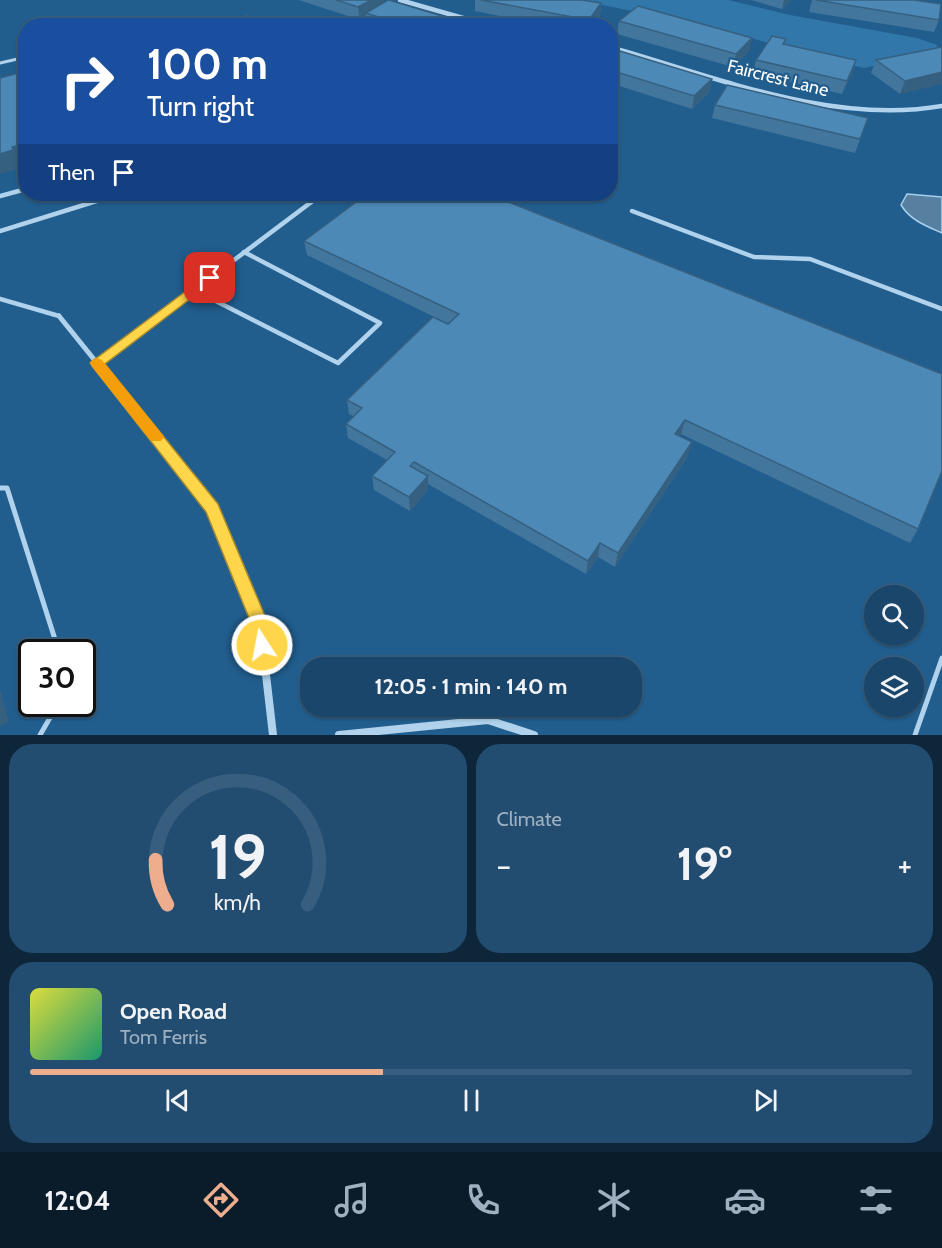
<!DOCTYPE html>
<meta charset="utf-8">
<style>
body{margin:0;font-family:Cabin,sans-serif;background:#224d70;color:#f1f3f6;height:100vh;display:flex;flex-direction:column;font-size:22px;white-space:nowrap}
*{box-sizing:border-box;margin:0}
p{font-size:20px;color:#9fb1c1}
.icon{flex:none;width:33px;height:33px;fill:none;stroke:currentColor;stroke-width:2;stroke-linecap:round;stroke-linejoin:round}
.map{position:relative;height:735px;overflow:hidden}
.panel{display:flex;flex-direction:column;gap:9px;padding:9px;background:#0e263a;flex:1}
.panel>*{flex:none}
.hud{position:absolute;left:18px;top:18px;width:600px;height:183px;border-radius:24px;box-shadow:0 2px 4px #0004,0 0 0 2px #375e7e;background:#1a4fa0;color:#fff;overflow:hidden}
.buttons{position:absolute;left:864px;top:585px;display:grid;gap:12px}
.buttons a{display:grid;place-items:center;width:60px;height:60px;border-radius:50%;background:#19466a;box-shadow:0 2px 4px #0004,0 0 0 2px #375e7e;font-size:30px}
.speed{position:absolute;left:18px;top:639px;display:flex;gap:12px;font-size:30px;font-weight:700;text-align:center}
.speed>*{display:grid;place-content:center;width:78px;height:78px;border-radius:50%;background:#19466a;box-shadow:0 2px 4px #0004,0 0 0 2px #375e7e;line-height:1}
.speed .limit{border:3px solid #111;border-radius:9px;background:#fff;color:#111}
.pin{position:absolute;display:grid;place-items:center;width:51px;height:51px;color:#fff;margin:-26px;border-radius:12px;box-shadow:0 3px 9px #0006}
.me{position:absolute;width:66px;margin:-33px;rotate:349deg;stroke-linejoin:round;filter:drop-shadow(0 0 4px #0008)}
.turn{display:flex;align-items:center;gap:21px;height:126px;padding:0 30px;font-size:27px}
.turn .icon{width:78px;height:78px;stroke-width:2.5}
.turn b{display:block;font-size:42px;line-height:51px}
.then{display:flex;align-items:center;height:57px;padding:0 30px;background:#0003;gap:12px;font-size:22px}
.big{font-size:45px;font-weight:700;line-height:1.1}
.panel .card{flex:1;display:flex;flex-direction:column;justify-content:center;gap:9px;min-width:0;padding:0 21px;border-radius:24px;background:#224d70}
.panel .dial{align-items:center;gap:0}
.dial svg{height:156px;overflow:visible;fill:none;stroke:#375e7e;stroke-width:7;stroke-linecap:round;text-anchor:middle}
.dial text{fill:#f1f3f6;stroke:none}
.song{display:flex;align-items:center;gap:18px}
.cover{width:72px;height:72px;border-radius:9px;background:linear-gradient(135deg,hsl(60 70% 55%),hsl(160 70% 35%))}
.played{height:6px;border-radius:3px;background:linear-gradient(90deg,#eead8d 40%,#375e7e 40%)}
.keys{display:flex;justify-content:space-around;direction:ltr}
.heat{display:flex;justify-content:space-between;align-items:center;font-size:33px;direction:ltr}
.panel .tiles{flex:1;display:grid;gap:9px;grid-template-columns:1fr 1fr}
.card:last-child{grid-column:span 2}
.trip{position:absolute;left:300px;top:657px;width:342px;height:60px;border-radius:24px;background:#19466a;box-shadow:0 2px 4px #0004,0 0 0 2px #375e7e;font-weight:700;line-height:60px;text-align:center}
.tabs{display:flex;height:96px;justify-content:space-around;align-items:center;background:#0a1c2a;color:#9fb1c1}
.tabs .icon{width:42px;height:42px}
.tabs .selected{color:#eead8d}
.tabs b{font-size:27px;color:#f1f3f6}
.map>svg:first-child{display:block}
.green{fill:#3177a9}
.water{fill:#567fa0;stroke:#a4cfed;stroke-width:1.5}
.lines{fill:none;stroke-linecap:round;stroke-linejoin:round}
.service-far2{stroke:#b0d2ec;stroke-width:3}
.service-far1{stroke:#b0d2ec;stroke-width:4.5}
.service{stroke:#b0d2ec;stroke-width:5}
.minor-far2{stroke:#b0d2ec;stroke-width:4.5}
.minor-far1{stroke:#b0d2ec;stroke-width:5}
.minor{stroke:#b0d2ec;stroke-width:8}
.wall{fill:#42769d}
.shaded-wall{fill:#366080}
.building{fill:#4d89b7;stroke:#366080;stroke-width:1.5}
.route{fill:#ffd54a;stroke:#a68a30;stroke-width:1.5}
.slow{fill:#f59e0b}
.labels{text-anchor:middle;dominant-baseline:central;stroke-width:4.5;stroke-linejoin:round;paint-order:stroke}
.far-street-label{font-size:18px;fill:#fff;stroke:#215e8e}
</style>
<div class="map">
<svg width="942" height="735" viewBox="0 0 942 735">
<rect width="100%" height="100%" fill="#215e8e"/>
<path class="green" d="M 578,0 L 728,0 L 790,15 L 917,38 L 937,45 L 935,52 L 864,68 L 828,60 L 720,29 Z"/>
<path class="water" d="M 907,194 L 942,197 L 942,233 C 926,226 910,220 901,205 Z"/>
<g class="lines">
<g class="service-far2">
<path d="M 155,26 L 185,18"/>
<path d="M 0,63 L 26,57"/>
</g>
<g class="service-far1">
<path d="M 0,196 L 26,189"/>
<path d="M 632,211 L 754,257 L 810,259 L 942,309"/>
<path d="M 0,231 L 119,194"/>
<path d="M 194,290 L 338,363 L 380,323 L 244,252"/>
<path d="M 0,299 L 59,316"/>
<path d="M 97,363 L 322,194"/>
</g>
<g class="service">
<path d="M 0,488 L 7,488 L 59,652"/>
<path d="M 40,735 L 58,704"/>
<path d="M 915,735 L 942,658"/>
</g>
<g class="minor-far2">
<path d="M 400,0 L 491,26"/>
<path d="M 610,47 C 715,77 832,125 942,106"/>
</g>
<path class="minor-far1" d="M 59,316 L 143,420"/>
<g class="minor">
<path d="M 142,419 L 213,508 L 260,623 L 273,735"/>
<path d="M 339,735 L 488,720 L 534,735"/>
</g>
</g>
<g class="wall">
<path d="M 299,0 L 384,0 L 384,2 L 455,20 L 455,26 L 367,26 L 366,16 L 360,20 Z"/>
<path d="M 475,0 L 582,0 L 601,3 L 600,16 L 593,26 L 551,26 L 475,11 Z"/>
<path d="M 751,0 L 791,0 L 782,9 Z"/>
<path d="M 812,0 L 914,0 L 939,20 L 934,32 L 809,12 Z"/>
<path d="M 619,21 L 752,38 L 749,51 L 733,67 L 617,34 Z"/>
<path d="M 786,39 L 785,45 L 856,60 L 852,74 L 842,94 L 753,73 L 756,60 Z"/>
<path d="M 942,47 L 900,94 L 871,73 L 876,60 Z"/>
<path d="M 610,48 L 712,79 L 709,92 L 692,109 L 610,83 Z"/>
<path d="M 715,105 L 868,118 L 855,153 L 712,118 Z"/>
<path d="M 304,241 L 918,529 L 910,543 L 681,434 L 680,436 L 688,456 L 615,567 L 598,557 L 586,574 L 428,484 L 428,490 L 410,511 L 374,490 L 372,476 L 387,460 L 348,438 L 346,424 L 354,417 L 349,414 L 347,400 L 449,324 L 307,255 Z"/>
</g>
<g class="shaded-wall">
<path d="M 371,0 L 384,0 L 384,5 L 366,13 L 366,16 L 360,20 L 358,7 Z"/>
<path d="M 784,0 L 791,0 L 782,9 Z"/>
<path d="M 601,3 L 600,16 L 593,26 L 588,26 L 589,20 Z"/>
<path d="M 455,20 L 455,26 L 447,26 Z"/>
<path d="M 752,38 L 749,51 L 733,67 L 736,54 Z"/>
<path d="M 856,60 L 852,74 L 842,94 L 847,81 Z"/>
<path d="M 942,72 L 942,84 L 900,94 L 905,81 Z"/>
<path d="M 712,79 L 709,92 L 692,109 L 694,96 Z"/>
<path d="M 26,143 L 26,163 L 19,164 L 20,168 L 0,174 L 0,154 L 12,147 Z"/>
<path d="M 685,420 L 681,434 L 672,449 L 675,434 Z"/>
<path d="M 692,442 L 688,456 L 615,567 L 618,553 Z"/>
<path d="M 428,476 L 428,490 L 410,511 L 409,497 Z"/>
<path d="M 600,543 L 598,557 L 586,574 L 588,561 Z"/>
<path d="M 0,689 L 9,722 L 0,727 Z"/>
</g>
<g class="building">
<path d="M 336,0 L 371,0 L 358,7 Z"/>
<path d="M 388,0 L 389,0 L 455,20 L 447,26 L 406,26 L 366,13 Z"/>
<path d="M 481,0 L 582,0 L 601,3 L 589,20 Z"/>
<path d="M 816,0 L 914,0 L 941,4 L 939,20 Z"/>
<path d="M 638,6 L 752,38 L 736,54 L 619,21 Z"/>
<path d="M 248,15 L 259,26 L 206,26 Z"/>
<path d="M 471,22 L 490,26 L 467,26 Z"/>
<path d="M 772,36 L 786,39 L 783,44 L 856,60 L 847,81 L 756,60 Z"/>
<path d="M 942,47 L 942,72 L 905,81 L 876,60 Z"/>
<path d="M 610,48 L 712,79 L 694,96 L 610,70 Z"/>
<path d="M 26,71 L 26,143 L 12,147 L 13,150 L 0,154 L 0,78 Z"/>
<path d="M 727,85 L 868,118 L 860,139 L 715,105 Z"/>
<path d="M 367,194 L 488,194 L 942,374 L 942,471 L 918,529 L 685,420 L 675,434 L 692,442 L 618,553 L 600,543 L 588,561 L 414,462 L 410,466 L 428,476 L 409,497 L 372,476 L 395,452 L 346,424 L 362,408 L 347,400 L 433,317 L 448,324 L 459,314 L 304,241 Z"/>
</g>
<path class="route" d="M 210,273 L 215,275 L 217,278 L 215,280 L 105,364 L 218,504 L 268,623 L 271,645 L 269,651 L 262,653 L 256,651 L 251,623 L 206,512 L 90,363 Z"/>
<path class="slow" d="M 97,358 L 102,360 L 161,433 L 164,437 L 161,441 L 151,441 L 92,367 L 90,363 L 92,360 Z"/>
<g class="labels">
<g class="far-street-label">
<text transform="translate(778 78) rotate(14)">Faircrest Lane</text>
</g>
</g>
</svg>
<div class="buttons">
<a><svg class="icon" aria-label="search" viewBox="0 0 24 24"><circle cx="10" cy="10" r="6"/><path d="M15 15l6 6"/></svg></a>
<a><svg class="icon" aria-label="layers" viewBox="0 0 24 24"><path d="M12 4l9 5-9 5-9-5zM3 14l9 5 9-5"/></svg></a>
</div>
<div class="speed"><div class="limit">30</div></div>
<div class="pin" style="left:210px;top:278px;background:#d93025"><svg class="icon" aria-label="arrive" viewBox="0 0 24 24"><path d="M6 21V4h12l-3 4 3 4H6"/></svg></div>
<svg class="me" style="left:262px;top:645px" viewBox="-20 -20 40 40"><circle r="17" fill="#ffd54a" stroke="#fff" stroke-width="3"/><path d="M0-11L8 9 0 5-8 9z" fill="#fff"/></svg>
<div class="trip">12:05 · 1 min · 140 m</div>
<div class="hud">
<div class="turn"><svg class="icon" aria-label="right" viewBox="0 0 24 24"><path d="M7 20v-9h11M14 6l5 5-5 5"/></svg><div><b>100 m</b>Turn right</div></div>
<div class="then">Then<svg class="icon" aria-label="arrive" viewBox="0 0 24 24"><path d="M6 21V4h12l-3 4 3 4H6"/></svg></div>
</div>
</div>
<section class="panel">
<div class="tiles">
<div class="card dial"><svg viewBox="0 0 100 80">
<path d="M14 69A42 42 0 1 1 86 69"/>
<path d="M14 69A42 42 0 0 1 8 46" stroke="#eead8d"/>
<text x="50" y="56" font-size="32" font-weight="700">19</text>
<text x="50" y="72" font-size="11">km/h</text>
</svg></div>
<div class="card"><p>Climate</p>
<div class="heat"><a>−</a><b class="big">19°</b><a>+</a></div>
</div>
<div class="card">
<div class="song"><i class="cover"></i><div><b>Open Road</b><p>Tom Ferris</p></div></div>
<div class="played"></div>
<div class="keys"><svg class="icon" aria-label="previous" viewBox="0 0 24 24"><path d="M18 5L8 12l10 7zM5 5v14"/></svg><svg class="icon" aria-label="pause" viewBox="0 0 24 24"><path d="M8 5v14M16 5v14"/></svg><svg class="icon" aria-label="next" viewBox="0 0 24 24"><path d="M6 5l10 7-10 7zM19 5v14"/></svg></div>
</div>
</div>
</section>
<nav class="tabs">
<b>12:04</b>
<svg class="icon selected" aria-label="directions" viewBox="0 0 24 24"><path d="M12 3l9 9-9 9-9-9zM9 14v-3h6M13 9l2 2-2 2"/></svg>
<svg class="icon" aria-label="music" viewBox="0 0 24 24"><path d="M9 18V5l10-2v13"/><circle cx="6" cy="18" r="3"/><circle cx="16" cy="16" r="3"/></svg>
<svg class="icon" aria-label="phone" viewBox="0 0 24 24"><path d="M5 4h4l2 5-3 2q2 4 5 5l2-3 5 2v4C11 20 4 13 5 4z"/></svg>
<svg class="icon" aria-label="climate" viewBox="0 0 24 24"><path d="M12 3v18M4 7l16 10M4 17L20 7"/></svg>
<svg class="icon" aria-label="car" viewBox="0 0 24 24"><path d="M5 17H2v-5l4-1 3-4h7l3 4 3 1v5h-3M9 17h6M6 11h13"/><circle cx="7" cy="17" r="2"/><circle cx="17" cy="17" r="2"/></svg>
<svg class="icon" aria-label="filters" viewBox="0 0 24 24"><path d="M4 7h16M4 17h16"/><circle cx="9" cy="7" r="2"/><circle cx="15" cy="17" r="2"/></svg>
</nav>
